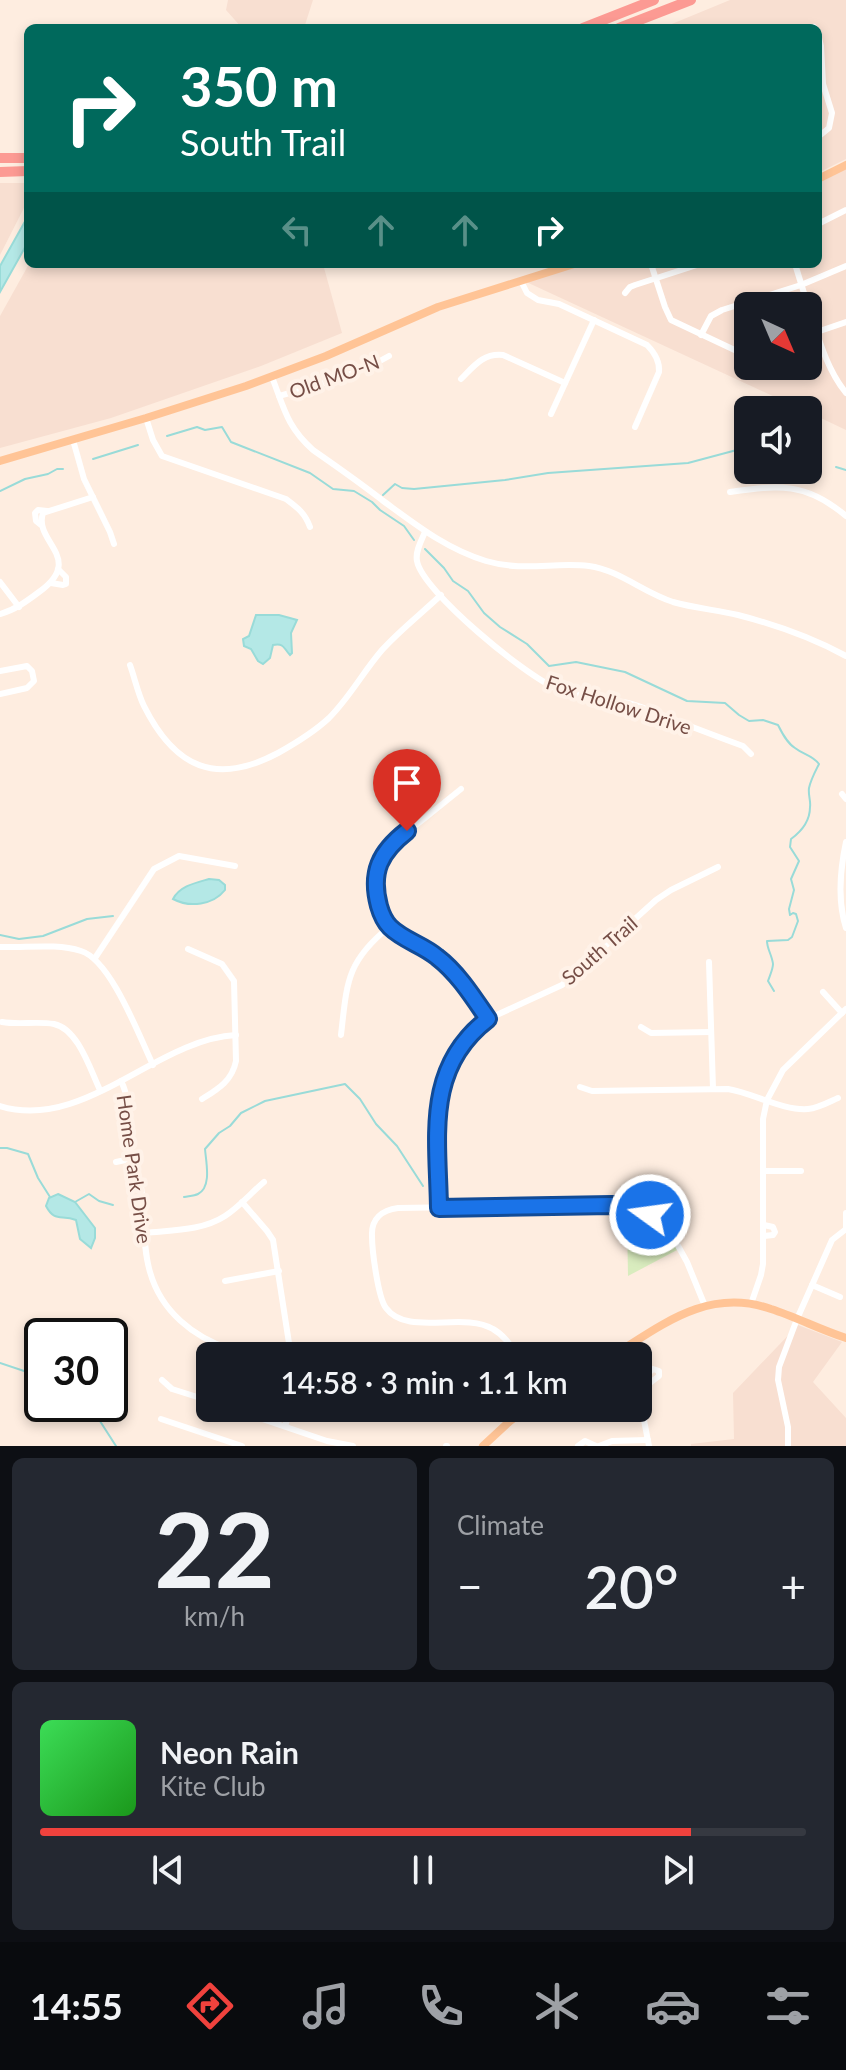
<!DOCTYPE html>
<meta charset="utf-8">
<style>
body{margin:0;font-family:Lato,sans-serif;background:#242831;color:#f1f3f6;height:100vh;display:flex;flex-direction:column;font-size:30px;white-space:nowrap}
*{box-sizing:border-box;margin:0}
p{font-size:26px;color:#9ea1a6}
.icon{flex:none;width:44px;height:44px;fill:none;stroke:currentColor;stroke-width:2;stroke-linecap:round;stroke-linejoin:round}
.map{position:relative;height:1446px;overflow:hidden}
.panel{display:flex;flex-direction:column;gap:12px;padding:12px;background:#0d0f14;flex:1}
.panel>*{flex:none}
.hud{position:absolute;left:24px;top:24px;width:798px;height:244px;border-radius:12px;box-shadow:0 4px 12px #0003;background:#00695c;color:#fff;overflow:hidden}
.needle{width:52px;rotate:136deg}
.buttons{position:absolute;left:734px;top:292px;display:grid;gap:16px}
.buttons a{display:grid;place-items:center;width:88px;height:88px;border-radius:12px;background:#171b24;box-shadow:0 4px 12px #0003;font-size:40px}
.speed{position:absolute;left:24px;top:1318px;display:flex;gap:16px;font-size:40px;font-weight:700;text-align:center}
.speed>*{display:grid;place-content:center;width:104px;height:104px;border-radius:50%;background:#171b24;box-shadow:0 4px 12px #0003;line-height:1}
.speed .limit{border:4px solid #111;border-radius:12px;background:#fff;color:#111}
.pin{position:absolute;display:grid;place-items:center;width:68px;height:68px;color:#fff;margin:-82px -34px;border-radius:50% 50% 50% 0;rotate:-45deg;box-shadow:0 0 8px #0007}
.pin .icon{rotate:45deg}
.me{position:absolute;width:88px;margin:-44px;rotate:284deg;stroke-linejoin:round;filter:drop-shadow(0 0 6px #0008)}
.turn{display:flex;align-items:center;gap:28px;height:168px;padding:0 24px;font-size:36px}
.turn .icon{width:104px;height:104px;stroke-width:2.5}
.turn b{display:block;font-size:56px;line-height:68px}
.lanes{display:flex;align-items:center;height:76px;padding:0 24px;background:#0003;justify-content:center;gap:40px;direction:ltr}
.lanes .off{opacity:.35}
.big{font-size:60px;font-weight:600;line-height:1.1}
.panel .card{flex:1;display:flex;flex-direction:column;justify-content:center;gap:12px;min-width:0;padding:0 28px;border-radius:12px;background:#242831}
.panel .dial{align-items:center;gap:0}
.dial b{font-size:104px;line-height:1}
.song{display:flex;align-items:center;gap:24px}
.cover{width:96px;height:96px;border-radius:12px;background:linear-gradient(135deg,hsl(130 70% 55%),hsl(120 70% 35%))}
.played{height:8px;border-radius:4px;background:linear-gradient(90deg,#f0423d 85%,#363941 85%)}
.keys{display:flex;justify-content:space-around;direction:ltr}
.heat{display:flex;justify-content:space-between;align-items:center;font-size:44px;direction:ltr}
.panel .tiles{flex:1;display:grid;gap:12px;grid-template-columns:1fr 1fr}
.card:last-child{grid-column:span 2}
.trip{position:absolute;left:196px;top:1342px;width:456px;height:80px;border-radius:12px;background:#171b24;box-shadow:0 4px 12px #0003;font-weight:600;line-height:80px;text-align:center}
.tabs{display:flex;height:128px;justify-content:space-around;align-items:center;background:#090b0e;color:#9ea1a6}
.tabs .icon{width:56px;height:56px}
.tabs .on{color:#f0423d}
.tabs b{font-size:36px;color:#f1f3f6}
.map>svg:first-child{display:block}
.residential{fill:#f8dfd1;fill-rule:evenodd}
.green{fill:#d9ecbe}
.water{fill:#b4e8e6;stroke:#99dbd8;stroke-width:2}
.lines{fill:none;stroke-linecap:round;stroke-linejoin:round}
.stream{stroke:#99dbd8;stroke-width:2}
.minor{stroke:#fff;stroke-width:6}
.major{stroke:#ffc496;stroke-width:8}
.highway{stroke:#fc9a93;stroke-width:10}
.route-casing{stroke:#114b97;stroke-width:20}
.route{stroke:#1a73e8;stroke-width:14}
.labels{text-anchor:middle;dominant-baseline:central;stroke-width:8;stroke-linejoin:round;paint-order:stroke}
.street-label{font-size:20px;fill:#764e46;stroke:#fff2e8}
</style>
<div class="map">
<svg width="846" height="1446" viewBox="0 0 846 1446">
<rect width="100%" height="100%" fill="#feede0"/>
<g class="residential">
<path d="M 228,0 L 313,0 L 304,28 L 242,28 L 226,10 Z"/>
<path d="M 730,0 L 846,0 L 846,159 L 818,173 L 818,28 L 662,28 Z"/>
<path d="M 846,165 L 846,430 L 808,412 L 808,410 L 803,410 L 522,280 L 572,264 L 818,264 L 818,179 ZM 748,306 L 808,306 L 808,366 L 748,366 Z"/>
<path d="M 0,183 L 28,183 L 28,200 L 0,255 Z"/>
<path d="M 29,264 L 323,264 L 342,333 L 261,366 L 111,418 L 0,448 L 0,316 Z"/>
<path d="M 798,1325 L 842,1342 L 813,1382 L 846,1418 L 846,1446 L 691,1446 L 691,1444 L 734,1439 L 733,1393 Z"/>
</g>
<path class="green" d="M 629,1209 L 634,1210 L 663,1226 L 679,1249 L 628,1276 L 627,1216 Z"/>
<g class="water">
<path d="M 28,216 L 28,242 L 0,292 L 0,266 Z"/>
<path d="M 256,615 L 279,615 L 297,620 L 291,633 L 292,653 L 290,655 C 283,648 285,643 273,645 L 270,658 L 263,664 L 258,661 L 251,649 L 244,646 L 243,639 L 249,636 Z"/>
<path d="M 209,879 L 219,880 L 225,885 L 225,890 C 213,905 190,908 173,899 C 180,886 195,883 209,879 Z"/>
<path d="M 58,1194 L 75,1202 L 95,1228 L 95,1238 L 91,1248 L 80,1239 L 76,1220 C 61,1214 55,1223 46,1206 L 49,1198 Z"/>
</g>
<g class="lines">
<g class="stream">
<path d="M 167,436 L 197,427 L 205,430 L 222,427 L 231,442 L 310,473 L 333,489 L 354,491 L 372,502 L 380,510 L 404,526 L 414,540"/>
<path d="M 93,459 L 138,445"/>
<path d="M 836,467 L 846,470"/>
<path d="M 0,491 L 25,479 L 48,474 L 57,469 L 63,469"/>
<path d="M 383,495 L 395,484 L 402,488 L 414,489 L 505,480 L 548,473 L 688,463 L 748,447"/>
<path d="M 425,549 L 444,568 L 453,581 L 468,591 L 484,613 L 500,627 L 527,644 L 549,666 L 576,662 L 625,672 L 687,701 L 725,703 L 739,715 L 749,721 L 763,720 L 778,725 C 782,733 787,743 795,748 C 804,755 812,755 819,764 C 815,772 811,779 809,788 C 808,795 811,801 810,807 C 810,821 802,831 791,839 L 790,847 L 799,861 L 791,879 L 794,890 L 789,909 L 790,915 L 793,913 L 796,914 L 798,921 L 792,937 L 788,940 L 767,941 C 767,949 772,955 773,964 C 773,969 770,975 768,981 L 774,991"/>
<path d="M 0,935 L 19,939 L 43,936 L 87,919 L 113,916"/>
<path d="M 0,1148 L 7,1148 L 28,1154 L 38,1178 L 50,1197"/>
<path d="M 184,1197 C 189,1196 194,1196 198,1194 C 212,1187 206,1162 205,1149 L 219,1133 L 230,1126 L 241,1113 L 265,1101 L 345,1084 L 360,1099 L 376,1124 L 397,1146 L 423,1186"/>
<path d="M 75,1202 L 89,1194 L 99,1201 L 113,1205"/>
<path d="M 0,1363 L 42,1377"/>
<path d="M 93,1404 L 98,1418 L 116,1446"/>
</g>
<g class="minor">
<path d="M 814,27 L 815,28"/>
<path d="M 818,34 L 821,46 L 823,84 L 832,113 L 829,128 L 818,137"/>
<path d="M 818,224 L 846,210"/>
<path d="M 651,264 L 665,307 L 671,320 L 741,353 L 748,353"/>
<path d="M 795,264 L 808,306"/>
<path d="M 521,281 L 527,293 L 538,300 L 559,304 L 647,345 C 655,353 660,361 659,372 L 635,427"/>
<path d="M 625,293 L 630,287 L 635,285 L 700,264"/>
<path d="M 808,306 C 818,336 826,368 846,393"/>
<path d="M 701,335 L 711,316 L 722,310 L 801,285 L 846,266"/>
<path d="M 808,335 L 846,322"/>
<path d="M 272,377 C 284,408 287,427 313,450 C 336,466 359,482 382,500 C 415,524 446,549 486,561 C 524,572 553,562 589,566 C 619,570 644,593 673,602 C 694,608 717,610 738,615 C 777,625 811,637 846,656"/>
<path d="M 461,379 C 474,366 483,353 503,355 L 565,383"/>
<path d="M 279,396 C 317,385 355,376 389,356"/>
<path d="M 551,414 L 594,320"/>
<path d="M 146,418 L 153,440 L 162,456 L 286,499 C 298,508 305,513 310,527"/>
<path d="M 73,440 L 84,479 L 110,532 L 114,544"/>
<path d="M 730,492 C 779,485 806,482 846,516"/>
<path d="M 41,525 L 36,521 L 35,513 L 38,510 L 47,511"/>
<path d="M 425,532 C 421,541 415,552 417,561 C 422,591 527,677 556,688 C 579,697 603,698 628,703 C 641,706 655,713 668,718 C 693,727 718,737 743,746 L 751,754"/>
<path d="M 0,582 L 19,607"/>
<path d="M 51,583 L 63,585 L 66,584 L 66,577 L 58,569"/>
<path d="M 0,614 C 15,610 27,601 39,592 C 86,558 33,542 43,513 L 93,497"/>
<path d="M 130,665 C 135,679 138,694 144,706 C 175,768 216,786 278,753 C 296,743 314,732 329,718 C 350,697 363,672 382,650 C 400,630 422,613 441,595"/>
<path d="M 0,671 L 27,666 L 32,671 L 34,681 L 27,688 L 0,694"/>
<path d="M 461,789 L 389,847 C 373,869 369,905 390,927 C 402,940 423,945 437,956 C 458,973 473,997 488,1019"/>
<path d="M 842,794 L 846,799"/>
<path d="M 846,842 C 840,870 837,900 846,928"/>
<path d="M 0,947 C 26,948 56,943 81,951 C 111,960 139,1036 153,1065"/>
<path d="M 188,949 L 222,964 L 234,981 L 236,1061 C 232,1081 218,1089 202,1099"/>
<path d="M 95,958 L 154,869 L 179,856 L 235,866"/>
<path d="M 709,962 L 713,1089"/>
<path d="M 823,992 L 842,1013"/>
<path d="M 2,1022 C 19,1025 37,1021 54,1024 C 78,1029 90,1069 100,1090"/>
<path d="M 641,1027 L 651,1033 L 711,1032"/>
<path d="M 341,1035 C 347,983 346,962 389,927"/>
<path d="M 121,1081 C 134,1106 124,1133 130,1159 C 132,1169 139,1176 141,1187 C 145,1215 142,1245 150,1272 C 161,1311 193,1337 230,1349 C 238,1351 246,1354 254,1354 C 266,1354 278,1351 290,1349"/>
<path d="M 580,1087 L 592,1091 L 728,1089 C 753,1093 783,1111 808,1109 C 819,1108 829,1102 838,1098"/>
<path d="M 0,1106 C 84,1132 156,1039 236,1035"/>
<path d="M 116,1162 L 130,1159"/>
<path d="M 764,1171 L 801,1171"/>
<path d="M 242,1202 L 267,1231 L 273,1240 L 291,1356"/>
<path d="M 439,1208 L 438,1101 L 444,1077 L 455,1053 L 470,1035 L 488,1019 L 562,985 L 656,900 L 671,890 L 718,867"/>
<path d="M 764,1225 L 773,1227 L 775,1232 L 773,1235 L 764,1236"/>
<path d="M 846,1229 L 846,1213"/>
<path d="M 145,1233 C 171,1230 202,1231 225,1216 C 239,1207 251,1193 264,1182"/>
<path d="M 225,1281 L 279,1271"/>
<path d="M 812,1285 L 840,1297"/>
<path d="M 751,1304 L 761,1275 L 763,1264 L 763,1119 L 767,1100 L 783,1070 L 846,1009"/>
<path d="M 518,1356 C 511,1346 504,1335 493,1329 C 463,1311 407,1337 386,1308 C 378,1298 372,1250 372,1236 C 371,1219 382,1210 398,1208 L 591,1205 L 633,1208 L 650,1215 L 664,1224 L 672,1235 L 687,1262 L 705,1306"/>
<path d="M 162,1380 L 172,1389 L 210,1401"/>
<path d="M 638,1384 C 645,1380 646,1374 653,1369 L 659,1371 L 659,1376 L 650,1383 L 644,1381"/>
<path d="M 638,1400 L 643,1415 L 649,1446"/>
<path d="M 230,1408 L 327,1441 L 353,1446"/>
<path d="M 161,1419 L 242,1446"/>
<path d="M 285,1426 L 291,1408"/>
<path d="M 446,1446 L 447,1446"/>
<path d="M 578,1446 L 585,1441 L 596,1446"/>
<path d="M 599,1446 L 612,1441 L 648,1440"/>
<path d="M 788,1446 L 788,1427 L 778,1380 L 779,1367 L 797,1319 L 832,1240 L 846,1229"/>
</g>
<g class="major">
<path d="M 818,179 L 846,165"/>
<path d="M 0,461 L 146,418 L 246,386 L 326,356 L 438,307 L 574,264"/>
<path d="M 612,1356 C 662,1325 708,1287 771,1309 C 796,1317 821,1330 846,1338"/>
<path d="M 483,1446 L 510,1421 L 528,1408"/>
</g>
<g class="highway">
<path d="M 583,28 L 654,0"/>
<path d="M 619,28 L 691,0"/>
<path d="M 0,158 L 28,158"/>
<path d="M 0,172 L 28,171"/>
</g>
</g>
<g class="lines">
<defs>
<path id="route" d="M 407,831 C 380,852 370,872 379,906 C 381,913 385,922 390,927 C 403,940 423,945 437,957 C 458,973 473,997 488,1019 C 424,1068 438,1137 439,1208 L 612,1205 L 633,1208 L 650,1215"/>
</defs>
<use href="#route" class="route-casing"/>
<use href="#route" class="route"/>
</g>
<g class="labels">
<g class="street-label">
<text transform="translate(334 376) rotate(-20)">Old MO-N</text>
<text transform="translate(619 704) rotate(18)">Fox Hollow Drive</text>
<text transform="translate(599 950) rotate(-41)">South Trail</text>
<text transform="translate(135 1169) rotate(82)">Home Park Drive</text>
</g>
</g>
</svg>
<div class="buttons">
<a><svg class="needle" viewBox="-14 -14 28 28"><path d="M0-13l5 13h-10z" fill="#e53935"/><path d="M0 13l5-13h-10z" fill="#9ea1a6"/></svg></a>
<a><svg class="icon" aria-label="sound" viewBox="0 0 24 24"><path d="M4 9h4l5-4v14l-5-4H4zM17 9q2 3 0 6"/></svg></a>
</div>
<div class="speed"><div class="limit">30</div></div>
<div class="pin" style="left:407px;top:831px;background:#d93025"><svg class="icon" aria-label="arrive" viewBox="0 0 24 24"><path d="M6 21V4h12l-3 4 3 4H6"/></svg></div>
<svg class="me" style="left:650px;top:1215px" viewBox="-20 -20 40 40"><circle r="17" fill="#1a73e8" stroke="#fff" stroke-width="3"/><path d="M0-11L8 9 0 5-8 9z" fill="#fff"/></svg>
<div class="trip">14:58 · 3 min · 1.1 km</div>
<div class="hud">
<div class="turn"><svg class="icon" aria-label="right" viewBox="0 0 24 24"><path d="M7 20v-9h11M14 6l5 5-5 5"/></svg><div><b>350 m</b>South Trail</div></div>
<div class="lanes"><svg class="icon off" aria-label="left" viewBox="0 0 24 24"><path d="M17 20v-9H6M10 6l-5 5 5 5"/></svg><svg class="icon off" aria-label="ahead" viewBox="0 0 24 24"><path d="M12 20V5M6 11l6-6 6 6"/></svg><svg class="icon off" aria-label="ahead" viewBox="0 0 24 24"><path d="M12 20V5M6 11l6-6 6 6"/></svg><svg class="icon" aria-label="right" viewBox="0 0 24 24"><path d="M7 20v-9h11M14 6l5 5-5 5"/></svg></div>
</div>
</div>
<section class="panel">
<div class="tiles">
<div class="card dial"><b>22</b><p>km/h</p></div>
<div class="card"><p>Climate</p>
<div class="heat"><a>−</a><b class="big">20°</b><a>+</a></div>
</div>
<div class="card">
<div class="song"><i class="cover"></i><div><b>Neon Rain</b><p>Kite Club</p></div></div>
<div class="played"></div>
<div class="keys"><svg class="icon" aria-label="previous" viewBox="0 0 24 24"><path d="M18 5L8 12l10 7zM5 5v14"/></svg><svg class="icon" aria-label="pause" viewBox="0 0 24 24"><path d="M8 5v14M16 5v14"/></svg><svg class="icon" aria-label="next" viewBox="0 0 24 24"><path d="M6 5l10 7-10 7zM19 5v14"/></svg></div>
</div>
</div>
</section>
<nav class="tabs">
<b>14:55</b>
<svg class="icon on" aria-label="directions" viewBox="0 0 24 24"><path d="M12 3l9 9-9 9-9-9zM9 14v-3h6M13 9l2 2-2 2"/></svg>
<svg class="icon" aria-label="music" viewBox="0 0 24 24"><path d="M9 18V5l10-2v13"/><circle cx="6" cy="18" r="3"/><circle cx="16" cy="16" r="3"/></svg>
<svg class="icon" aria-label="phone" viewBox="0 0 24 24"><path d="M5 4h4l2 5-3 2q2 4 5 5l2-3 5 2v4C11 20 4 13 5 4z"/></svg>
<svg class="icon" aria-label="climate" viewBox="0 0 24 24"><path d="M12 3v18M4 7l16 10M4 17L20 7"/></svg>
<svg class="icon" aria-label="car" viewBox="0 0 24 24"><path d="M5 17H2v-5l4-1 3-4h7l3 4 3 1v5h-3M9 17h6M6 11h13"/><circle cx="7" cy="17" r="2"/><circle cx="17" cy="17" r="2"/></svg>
<svg class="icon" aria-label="filters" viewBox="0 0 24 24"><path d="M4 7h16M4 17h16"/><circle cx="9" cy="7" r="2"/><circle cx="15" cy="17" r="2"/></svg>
</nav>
